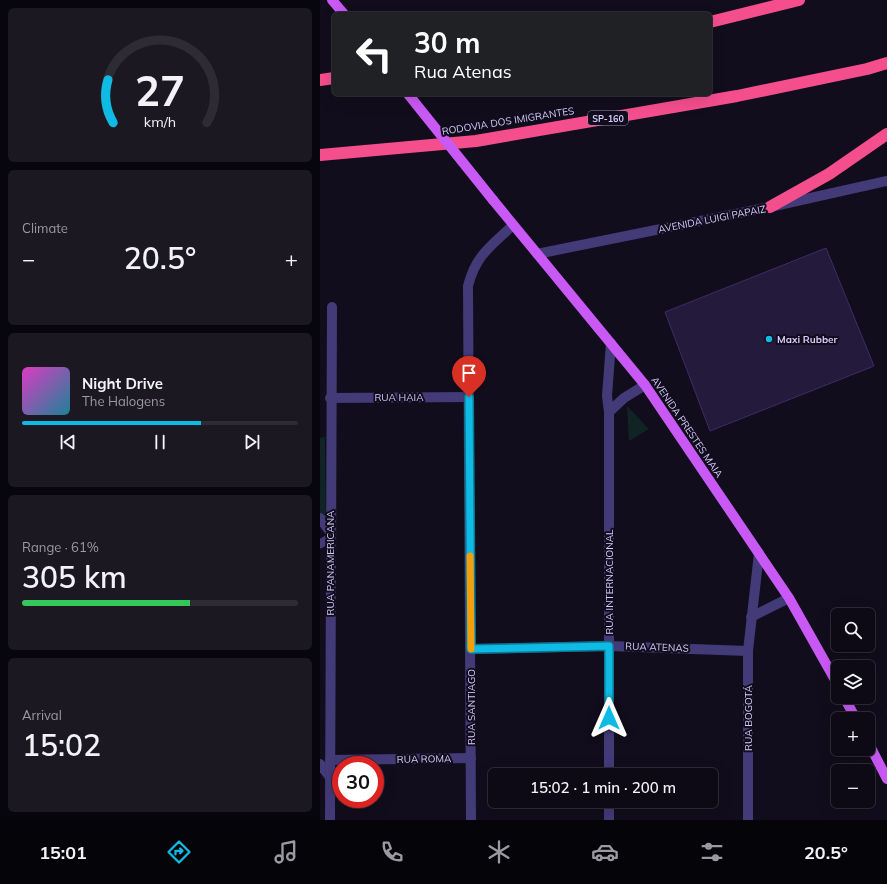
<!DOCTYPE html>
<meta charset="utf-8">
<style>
body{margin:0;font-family:Mulish,sans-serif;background:#1b1822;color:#f1f3f6;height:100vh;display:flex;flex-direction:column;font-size:15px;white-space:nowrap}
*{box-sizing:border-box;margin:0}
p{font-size:13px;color:#9a9aa0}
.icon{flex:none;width:22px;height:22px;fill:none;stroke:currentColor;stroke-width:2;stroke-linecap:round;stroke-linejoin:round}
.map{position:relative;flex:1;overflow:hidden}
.drawer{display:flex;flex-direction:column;gap:8px;padding:8px;background:#07060c;width:320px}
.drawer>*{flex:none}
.top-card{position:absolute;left:12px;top:12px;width:380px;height:84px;border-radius:6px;box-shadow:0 4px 16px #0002,0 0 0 1px #2d2b34;background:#202124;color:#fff;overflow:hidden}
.tools{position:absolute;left:511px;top:608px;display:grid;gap:8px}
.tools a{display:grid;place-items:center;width:44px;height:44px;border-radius:6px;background:#0d0a15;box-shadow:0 4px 16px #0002,0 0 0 1px #2d2b34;font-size:20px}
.speed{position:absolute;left:12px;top:756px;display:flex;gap:8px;font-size:20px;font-weight:700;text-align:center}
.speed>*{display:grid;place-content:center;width:52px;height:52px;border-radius:50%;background:#0d0a15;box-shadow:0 4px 16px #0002,0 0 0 1px #2d2b34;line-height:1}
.speed .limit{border:6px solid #d22;background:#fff;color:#111}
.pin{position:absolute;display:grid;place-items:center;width:34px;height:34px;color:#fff;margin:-41px -17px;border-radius:50% 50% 50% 0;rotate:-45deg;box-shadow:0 0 4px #0007}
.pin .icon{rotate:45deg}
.me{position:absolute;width:44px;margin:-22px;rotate:0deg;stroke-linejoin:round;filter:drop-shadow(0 0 3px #0008)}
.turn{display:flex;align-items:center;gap:14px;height:84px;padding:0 16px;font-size:18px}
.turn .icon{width:52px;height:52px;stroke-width:2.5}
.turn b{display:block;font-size:28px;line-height:34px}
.big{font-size:30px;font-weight:600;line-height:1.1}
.drawer .widget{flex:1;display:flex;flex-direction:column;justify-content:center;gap:6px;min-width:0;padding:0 14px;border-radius:6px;background:#1b1822}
.drawer .dial{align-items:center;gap:0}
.dial svg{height:104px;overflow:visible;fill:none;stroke:#2d2b34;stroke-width:7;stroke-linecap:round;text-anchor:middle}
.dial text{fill:#f1f3f6;stroke:none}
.song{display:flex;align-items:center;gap:12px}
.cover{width:48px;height:48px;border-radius:6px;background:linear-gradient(135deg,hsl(310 70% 55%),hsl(190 70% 35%))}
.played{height:4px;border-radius:2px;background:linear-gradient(90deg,#0fbae4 65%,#2d2b34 65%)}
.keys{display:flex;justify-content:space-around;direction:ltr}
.heat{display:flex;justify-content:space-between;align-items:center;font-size:22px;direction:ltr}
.charge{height:6px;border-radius:3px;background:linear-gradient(90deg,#34c759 61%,#2d2b34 0)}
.trip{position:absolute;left:168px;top:768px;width:230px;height:40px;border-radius:6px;background:#0d0a15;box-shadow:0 4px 16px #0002,0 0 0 1px #2d2b34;font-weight:600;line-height:40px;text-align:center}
.tab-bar{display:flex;height:64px;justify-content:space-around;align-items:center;background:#050408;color:#9a9aa0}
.tab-bar .icon{width:28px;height:28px}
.tab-bar .active{color:#0fbae4}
.tab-bar b{font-size:18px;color:#f1f3f6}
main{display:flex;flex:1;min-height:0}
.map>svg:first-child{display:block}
.green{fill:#102426}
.building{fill:#241a3c;stroke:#3e2d66}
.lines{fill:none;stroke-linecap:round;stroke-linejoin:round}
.service{stroke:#433a78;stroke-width:9}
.minor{stroke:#433a78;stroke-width:10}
.primary{stroke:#c959f4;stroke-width:10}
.motorway{stroke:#f44e8d;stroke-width:12}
.primary-bridge{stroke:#c959f4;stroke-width:10}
.route-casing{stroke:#0a7994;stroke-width:10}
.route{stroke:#0fbae4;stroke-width:7}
.slow{stroke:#f59e0b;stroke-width:7}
.poi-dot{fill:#0fbae4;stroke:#110d1c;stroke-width:1.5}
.labels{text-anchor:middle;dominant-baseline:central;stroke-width:4;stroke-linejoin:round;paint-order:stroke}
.shield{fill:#110d1c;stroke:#9a92b9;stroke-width:1}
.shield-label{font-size:9px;font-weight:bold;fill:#d5cbfc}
.street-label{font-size:10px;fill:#d5cbfc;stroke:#110d1c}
.poi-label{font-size:10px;font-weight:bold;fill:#d5cbfc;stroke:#110d1c;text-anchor:start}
</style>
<main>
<section class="drawer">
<div class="widget dial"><svg viewBox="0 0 100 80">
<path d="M14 69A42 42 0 1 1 86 69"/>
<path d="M14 69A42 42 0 0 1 10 36" stroke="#0fbae4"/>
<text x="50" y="56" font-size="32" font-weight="700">27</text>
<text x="50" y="72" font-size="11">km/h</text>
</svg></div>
<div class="widget"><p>Climate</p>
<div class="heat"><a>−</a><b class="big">20.5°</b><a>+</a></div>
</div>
<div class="widget">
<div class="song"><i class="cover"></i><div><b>Night Drive</b><p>The Halogens</p></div></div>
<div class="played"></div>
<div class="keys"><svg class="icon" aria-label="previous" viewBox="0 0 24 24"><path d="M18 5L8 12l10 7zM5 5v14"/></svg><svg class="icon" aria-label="pause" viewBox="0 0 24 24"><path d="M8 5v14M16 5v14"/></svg><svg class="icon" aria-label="next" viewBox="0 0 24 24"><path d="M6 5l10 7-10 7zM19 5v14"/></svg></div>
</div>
<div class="widget"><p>Range · 61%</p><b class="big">305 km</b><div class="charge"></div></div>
<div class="widget"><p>Arrival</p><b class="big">15:02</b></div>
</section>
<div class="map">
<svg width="567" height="820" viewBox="0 0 567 820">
<rect width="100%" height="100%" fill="#110d1c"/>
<g class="green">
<path d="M 307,406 L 329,429 L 309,441 Z"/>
<path d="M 5,437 L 6,524 L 0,515 L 0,438 Z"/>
</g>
<path class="building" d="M 506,248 L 554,366 L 390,431 L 345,312 Z"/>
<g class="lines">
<path class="service" d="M 0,544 L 10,538"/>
<g class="minor">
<path d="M 217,254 L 450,207 L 567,181"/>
<path d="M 10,398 L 149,397"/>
<path d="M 289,412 L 304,398 L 325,385"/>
<path d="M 0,518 L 10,532"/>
<path d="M 431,617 L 469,598"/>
<path d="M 151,649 L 289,646 L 428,651"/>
<path d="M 10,760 L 151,758"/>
<path d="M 0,764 L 9,776"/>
<path d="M 289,775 L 289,412 L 287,396 L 291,343"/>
<path d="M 10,820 L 12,307"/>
<path d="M 151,820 L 148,286 C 156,255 170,247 192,226"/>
<path d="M 289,820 L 289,801"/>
<path d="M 428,820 L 428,651 L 439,553"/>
</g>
<g class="primary">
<path d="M 12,0 L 24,14"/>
<path d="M 173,200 L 325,385 L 469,598 L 518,685"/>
<path d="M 524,697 L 536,719"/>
<path d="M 548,742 L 567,779"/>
</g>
<g class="motorway">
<path d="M 390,22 L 479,0"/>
<path d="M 0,80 L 14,78"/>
<path d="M 0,155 L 156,141 L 417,96 L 547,69 L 567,63"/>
<path d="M 450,207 L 509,174 L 567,134"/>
</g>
<path class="primary-bridge" d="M 88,94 L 173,200"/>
</g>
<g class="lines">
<defs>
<path id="route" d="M 149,397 L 151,649 L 289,646 L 289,718"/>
</defs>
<use href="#route" class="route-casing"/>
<use href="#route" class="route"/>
<path class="slow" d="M 150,556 L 151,649"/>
</g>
<circle class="poi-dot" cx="449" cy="339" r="4"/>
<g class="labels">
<rect class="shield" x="268" y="111" width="40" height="14" rx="3"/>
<g class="shield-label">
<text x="288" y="118">SP-160</text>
</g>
<g class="street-label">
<text transform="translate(188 121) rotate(-9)">RODOVIA DOS IMIGRANTES</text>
<text transform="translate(392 219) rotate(-11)">AVENIDA LUIGI PAPAIZ</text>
<text x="79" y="397">RUA HAIA</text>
<text transform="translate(367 427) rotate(56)">AVENIDA PRESTES MAIA</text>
<text transform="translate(10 563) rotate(-90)">RUA PANAMERICANA</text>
<text transform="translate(289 582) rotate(-90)">RUA INTERNACIONAL</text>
<text transform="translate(337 647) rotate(2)">RUA ATENAS</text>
<text transform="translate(151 707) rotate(-90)">RUA SANTIAGO</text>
<text transform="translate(428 718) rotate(-90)">RUA BOGOTÁ</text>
<text transform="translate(104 759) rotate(-1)">RUA ROMA</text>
</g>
<g class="poi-label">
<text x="457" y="339">Maxi Rubber</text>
</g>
</g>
</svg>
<div class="tools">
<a><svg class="icon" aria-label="search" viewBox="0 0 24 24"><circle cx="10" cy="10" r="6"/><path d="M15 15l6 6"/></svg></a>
<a><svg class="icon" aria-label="layers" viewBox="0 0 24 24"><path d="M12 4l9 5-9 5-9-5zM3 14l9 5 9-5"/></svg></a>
<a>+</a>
<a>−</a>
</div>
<div class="speed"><div class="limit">30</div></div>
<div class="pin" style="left:149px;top:397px;background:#d93025"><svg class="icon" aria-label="arrive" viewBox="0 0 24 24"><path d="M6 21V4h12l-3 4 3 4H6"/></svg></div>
<svg class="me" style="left:289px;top:718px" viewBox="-20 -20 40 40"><path d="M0-17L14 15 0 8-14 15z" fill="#0fbae4" stroke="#fff" stroke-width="4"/></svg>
<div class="trip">15:02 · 1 min · 200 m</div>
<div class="top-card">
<div class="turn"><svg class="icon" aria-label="left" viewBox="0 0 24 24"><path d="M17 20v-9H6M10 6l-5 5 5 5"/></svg><div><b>30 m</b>Rua Atenas</div></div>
</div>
</div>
</main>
<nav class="tab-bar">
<b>15:01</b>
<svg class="icon active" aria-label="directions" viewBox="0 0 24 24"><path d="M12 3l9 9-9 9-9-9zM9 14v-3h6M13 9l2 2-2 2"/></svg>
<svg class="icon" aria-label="music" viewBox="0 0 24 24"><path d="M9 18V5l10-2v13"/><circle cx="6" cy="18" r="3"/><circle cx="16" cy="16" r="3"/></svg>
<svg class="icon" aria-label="phone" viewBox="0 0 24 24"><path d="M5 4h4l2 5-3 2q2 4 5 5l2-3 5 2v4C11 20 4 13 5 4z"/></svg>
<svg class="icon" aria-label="climate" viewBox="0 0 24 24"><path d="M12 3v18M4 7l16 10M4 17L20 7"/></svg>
<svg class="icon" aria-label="car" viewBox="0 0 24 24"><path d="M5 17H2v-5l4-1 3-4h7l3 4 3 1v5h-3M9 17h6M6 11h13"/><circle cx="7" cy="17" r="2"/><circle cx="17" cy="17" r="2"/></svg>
<svg class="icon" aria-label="filters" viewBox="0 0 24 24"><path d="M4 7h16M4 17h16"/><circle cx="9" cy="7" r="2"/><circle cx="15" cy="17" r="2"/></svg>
<b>20.5°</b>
</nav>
